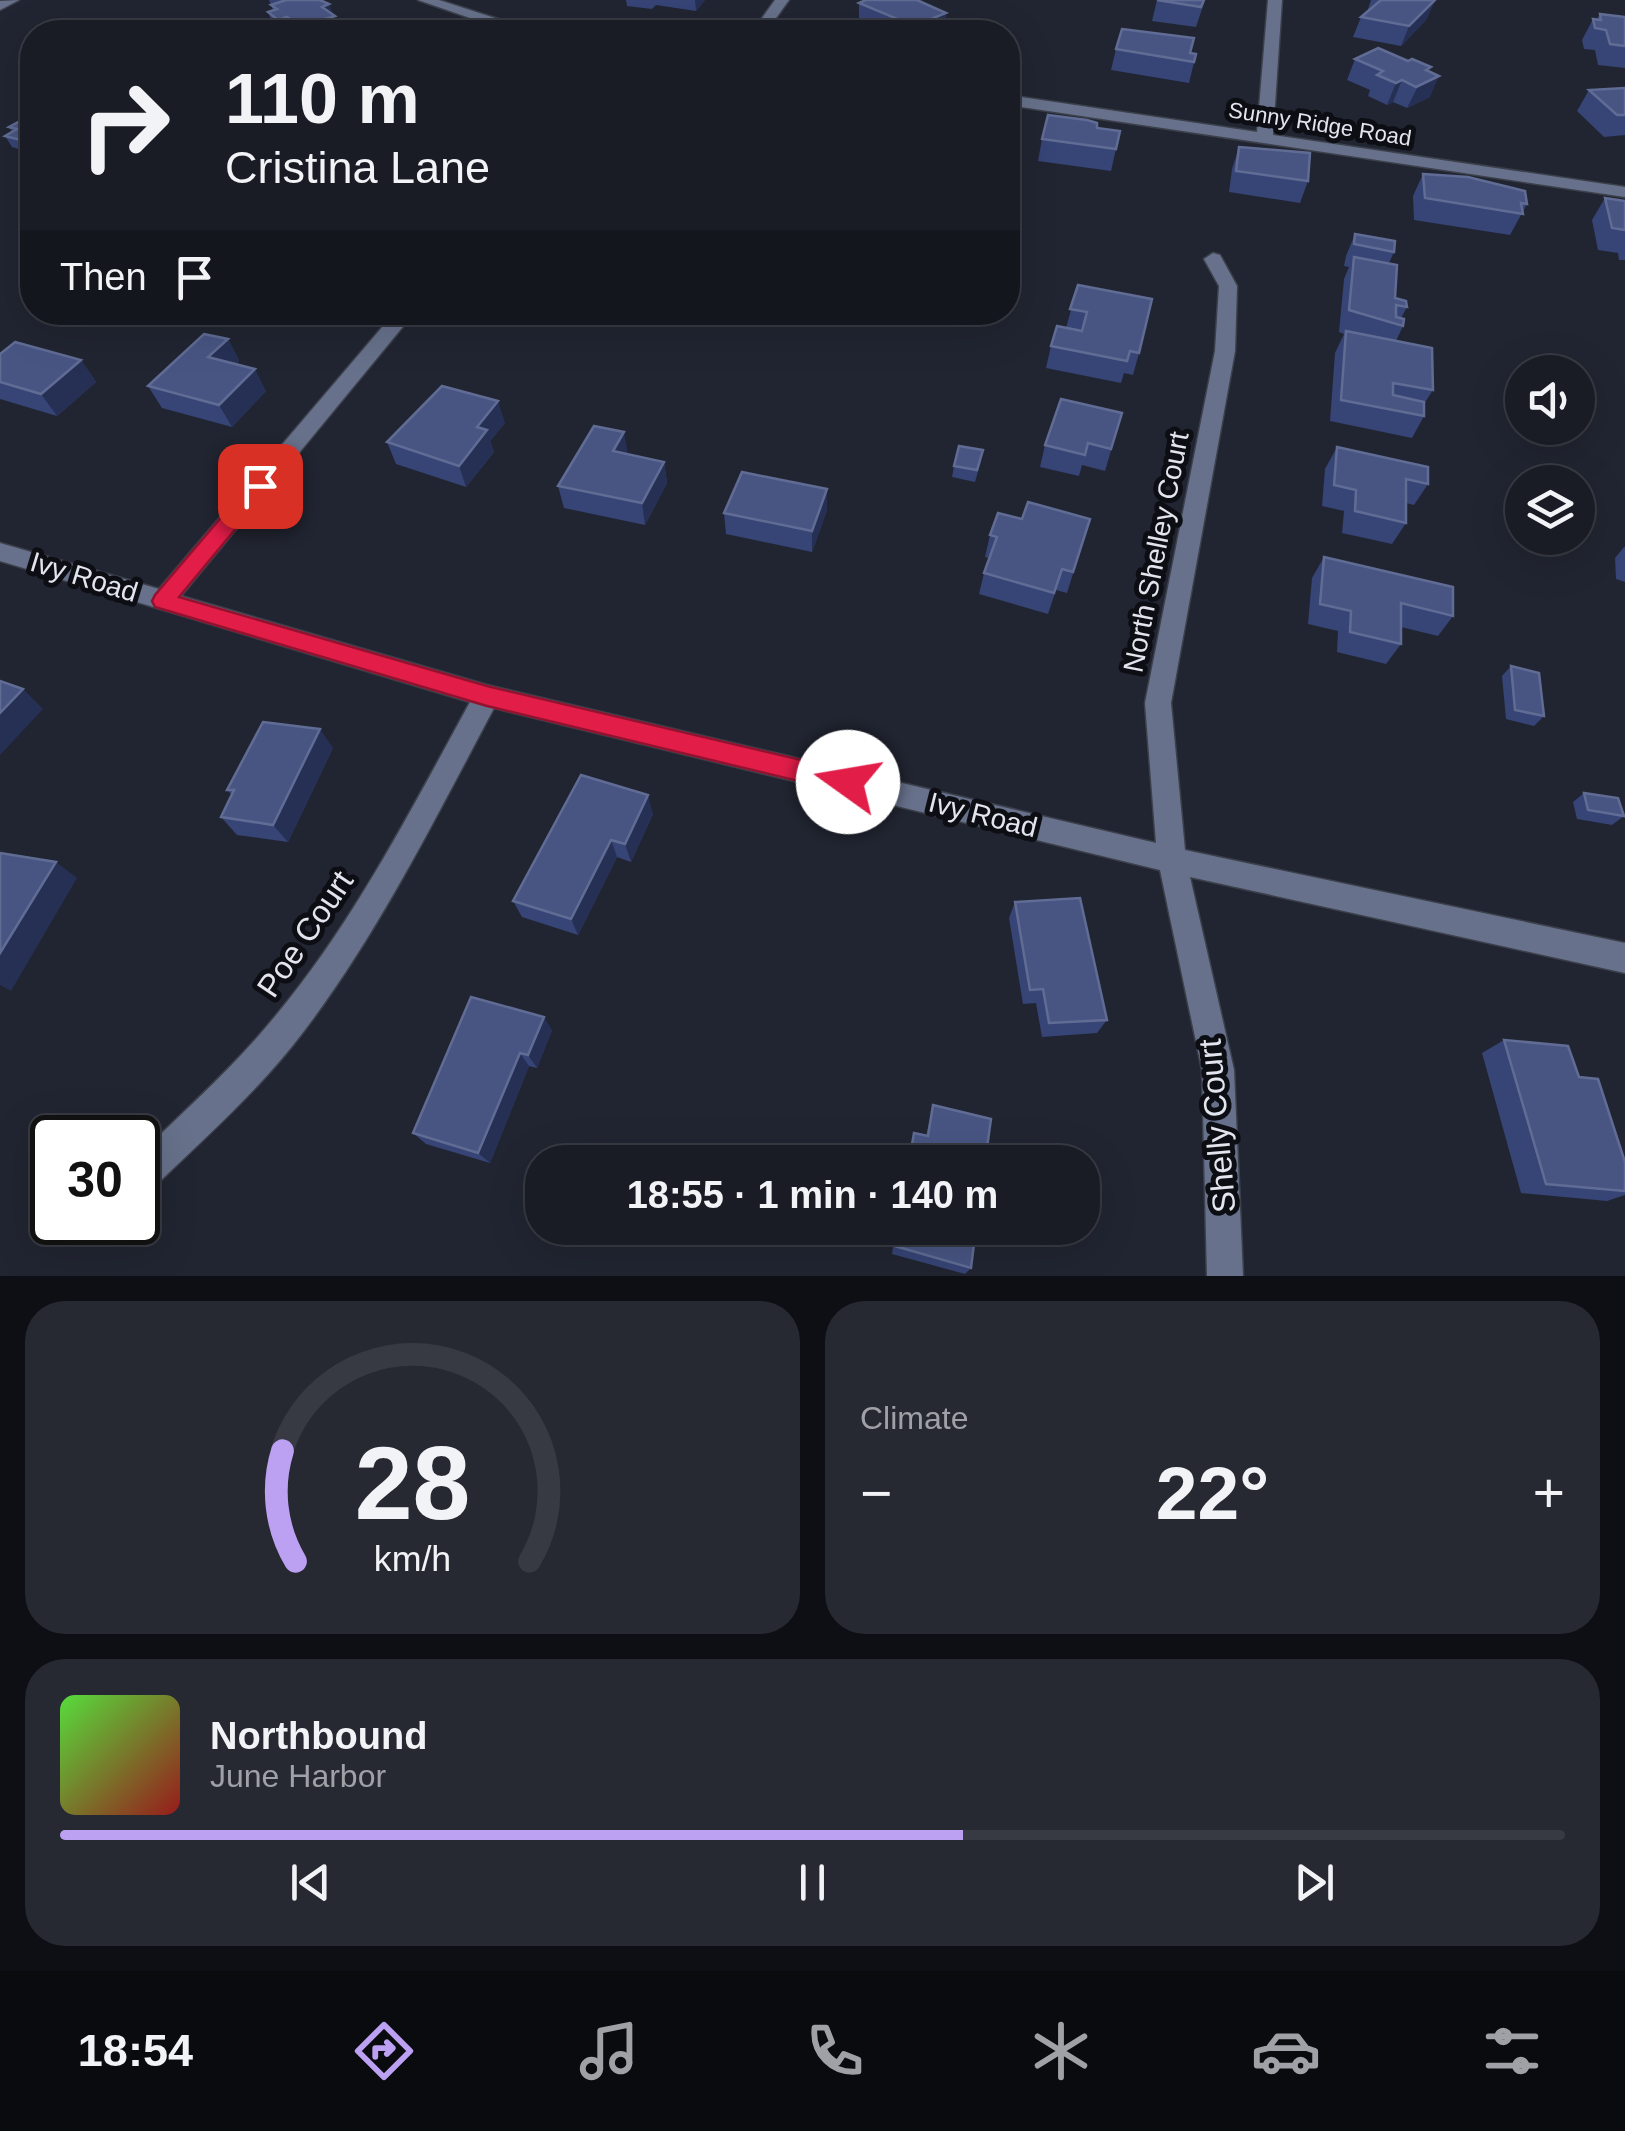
<!DOCTYPE html>
<meta charset="utf-8">
<style>
body{margin:0;font-family:Arial,sans-serif;background:#262932;color:#f1f3f6;height:100vh;display:flex;flex-direction:column;font-size:38px;white-space:nowrap}
*{box-sizing:border-box;margin:0}
p{font-size:32px;color:#9fa1a7}
.icon{flex:none;width:55px;height:55px;fill:none;stroke:currentColor;stroke-width:2;stroke-linecap:round;stroke-linejoin:round}
.map{position:relative;height:1276px;overflow:hidden}
.details{display:flex;flex-direction:column;gap:25px;padding:25px;background:#0e0f14;flex:1}
.details>*{flex:none}
.guide{position:absolute;left:20px;top:20px;width:1000px;height:305px;border-radius:40px;box-shadow:0 10px 40px #0002,0 0 0 2px #373a42;background:#191c25;color:#f1f3f6;overflow:hidden}
.fabs{position:absolute;left:1505px;top:355px;display:grid;gap:20px}
.fabs a{display:grid;place-items:center;width:90px;height:90px;border-radius:50%;background:#191c25;box-shadow:0 10px 40px #0002,0 0 0 2px #373a42;font-size:50px}
.speed{position:absolute;left:30px;top:1115px;display:flex;gap:20px;font-size:50px;font-weight:700;text-align:center}
.speed>*{display:grid;place-content:center;width:130px;height:130px;border-radius:50%;background:#191c25;box-shadow:0 10px 40px #0002,0 0 0 2px #373a42;line-height:1}
.speed .limit{border:5px solid #111;border-radius:15px;background:#fff;color:#111}
.pin{position:absolute;display:grid;place-items:center;width:85px;height:85px;color:#fff;margin:-42px;border-radius:20px;box-shadow:0 5px 15px #0006}
.me{position:absolute;width:110px;margin:-55px;rotate:283deg;stroke-linejoin:round;filter:drop-shadow(0 0 8px #0008)}
.turn{display:flex;align-items:center;gap:35px;height:210px;padding:0 40px;font-size:45px}
.turn .icon{width:130px;height:130px;stroke-width:2.5}
.turn b{display:block;font-size:70px;line-height:85px}
.then{display:flex;align-items:center;height:95px;padding:0 40px;background:#0003;gap:20px;font-size:38px}
.big{font-size:75px;font-weight:700;line-height:1.1}
.details .tile{flex:1;display:flex;flex-direction:column;justify-content:center;gap:15px;min-width:0;padding:0 35px;border-radius:40px;background:#262932}
.details .dial{align-items:center;gap:0}
.dial svg{height:260px;overflow:visible;fill:none;stroke:#373a42;stroke-width:7;stroke-linecap:round;text-anchor:middle}
.dial text{fill:#f1f3f6;stroke:none}
.song{display:flex;align-items:center;gap:30px}
.cover{width:120px;height:120px;border-radius:15px;background:linear-gradient(135deg,hsl(110 70% 55%),hsl(0 70% 35%))}
.played{height:10px;border-radius:5px;background:linear-gradient(90deg,#bca0f2 60%,#373a42 60%)}
.keys{display:flex;justify-content:space-around;direction:ltr}
.heat{display:flex;justify-content:space-between;align-items:center;font-size:55px;direction:ltr}
.details .tiles{flex:1;display:grid;gap:25px;grid-template-columns:1fr 1fr}
.tile:last-child{grid-column:span 2}
.trip{position:absolute;left:525px;top:1145px;width:575px;height:100px;border-radius:40px;background:#191c25;box-shadow:0 10px 40px #0002,0 0 0 2px #373a42;font-weight:700;line-height:100px;text-align:center}
.tabs{display:flex;height:160px;justify-content:space-around;align-items:center;background:#0a0b0f;color:#9fa1a7}
.tabs .icon{width:70px;height:70px}
.tabs .on{color:#bca0f2}
.tabs b{font-size:45px;color:#f1f3f6}
.map>svg:first-child{display:block}
.lines{fill:none;stroke-linecap:round;stroke-linejoin:round}
.minor-casing{stroke:#3c404b;stroke-width:3}
.minor{fill:#67718b;fill-rule:evenodd}
.wall{fill:#364476}
.shaded-wall{fill:#263055}
.building{fill:#485583;stroke:#606c94;stroke-width:2.5}
.route{fill:#e11d48;stroke:#92132f;stroke-width:2.5}
.labels{text-anchor:middle;dominant-baseline:central;stroke-width:10;stroke-linejoin:round;paint-order:stroke}
.far-street-label{font-size:22px;fill:#e2e5ee;stroke:#0c0e14}
.street-label{font-size:28px;fill:#e2e5ee;stroke:#0c0e14}
.near-street-label{font-size:32px;fill:#e2e5ee;stroke:#0c0e14}
</style>
<div class="map">
<svg width="1625" height="1276" viewBox="0 0 1625 1276">
<rect width="100%" height="100%" fill="#212531"/>
<g class="lines">
<defs>
<g id="minor">
<path d="M 19,0 L 0,10 L 0,1 Z"/>
<path d="M 418,0 L 439,0 L 498,19 L 566,32 L 496,27 Z"/>
<path d="M 775,0 L 789,0 L 766,32 L 752,32 Z"/>
<path d="M 1268,0 L 1282,0 L 1273,135 L 1625,187 L 1625,197 L 1008,105 L 1008,95 L 1257,132 Z"/>
<path d="M 1213,253 L 1220,255 L 1237,286 L 1235,351 L 1171,703 L 1185,850 L 1625,943 L 1625,973 L 1190,877 L 1234,1070 L 1243,1276 L 1207,1276 L 1202,1070 L 1160,870 L 494,708 C 435,819 379,932 304,1031 C 259,1091 203,1139 150,1191 L 138,1196 L 138,1156 C 186,1109 235,1066 277,1014 C 355,920 412,808 470,702 L 0,561 L 0,543 L 159,589 L 395,312 L 415,312 L 181,596 L 487,685 L 1156,843 L 1145,703 L 1215,351 L 1219,286 L 1204,259 Z"/>
</g>
</defs>
<use href="#minor" class="minor-casing"/>
<use href="#minor" class="minor"/>
</g>
<g class="wall">
<path d="M 269,0 L 320,0 L 332,14 L 340,32 L 276,32 L 268,12 L 273,10 Z"/>
<path d="M 626,0 L 705,0 L 696,11 L 656,5 L 652,9 L 627,6 Z"/>
<path d="M 1157,0 L 1205,0 L 1196,27 L 1152,21 Z"/>
<path d="M 1371,0 L 1435,0 L 1426,20 L 1401,46 L 1353,37 L 1361,17 L 1367,12 Z"/>
<path d="M 859,3 L 946,13 L 944,32 L 880,32 L 859,23 Z"/>
<path d="M 1600,14 L 1625,17 L 1625,68 L 1598,65 L 1595,50 L 1584,49 L 1582,40 L 1593,19 L 1596,20 Z"/>
<path d="M 1116,49 L 1190,53 L 1196,54 L 1189,83 L 1111,70 Z"/>
<path d="M 1355,59 L 1408,61 L 1431,67 L 1429,71 L 1430,97 L 1407,108 L 1393,102 L 1387,105 L 1368,96 L 1370,90 L 1347,80 Z"/>
<path d="M 1625,88 L 1625,135 L 1604,137 L 1577,111 L 1589,90 Z"/>
<path d="M 32,124 L 32,153 L 12,147 L 5,136 L 12,132 L 9,127 Z"/>
<path d="M 1097,128 L 1120,131 L 1111,171 L 1038,161 L 1042,139 Z"/>
<path d="M 1239,147 L 1308,181 L 1300,203 L 1229,192 L 1232,169 Z"/>
<path d="M 1423,174 L 1527,204 L 1510,235 L 1414,220 L 1413,196 Z"/>
<path d="M 1605,198 L 1625,201 L 1625,260 L 1619,260 L 1618,253 L 1598,250 L 1592,220 Z"/>
<path d="M 1355,234 L 1394,252 L 1389,263 L 1395,298 L 1407,307 L 1401,318 L 1403,326 L 1396,341 L 1433,390 L 1424,404 L 1424,416 L 1412,438 L 1330,421 L 1335,353 L 1344,334 L 1339,332 L 1344,279 L 1349,267 L 1344,266 L 1346,256 Z"/>
<path d="M 1078,285 L 1139,353 L 1133,375 L 1124,373 L 1121,383 L 1046,368 L 1051,346 L 1066,328 Z"/>
<path d="M 638,312 L 689,312 L 683,322 Z"/>
<path d="M 228,339 L 239,361 L 236,364 L 266,391 L 232,427 L 162,408 L 148,386 Z"/>
<path d="M 0,354 L 81,360 L 96,382 L 57,416 L 0,399 Z"/>
<path d="M 1122,413 L 1105,471 L 1082,465 L 1079,476 L 1040,467 L 1045,445 Z"/>
<path d="M 505,423 L 490,441 L 494,452 L 466,487 L 396,464 L 387,442 Z"/>
<path d="M 1337,447 L 1428,484 L 1414,505 L 1406,503 L 1406,523 L 1392,544 L 1342,533 L 1344,511 L 1322,506 L 1325,469 Z"/>
<path d="M 628,454 L 664,462 L 667,483 L 645,525 L 564,508 L 558,486 Z"/>
<path d="M 981,461 L 975,482 L 952,477 L 954,466 Z"/>
<path d="M 827,489 L 827,510 L 812,552 L 726,534 L 724,513 Z"/>
<path d="M 1022,519 L 1090,519 L 1067,593 L 1056,590 L 1048,614 L 979,594 L 984,573 L 989,558 L 985,557 L 990,535 Z"/>
<path d="M 1624,547 L 1625,547 L 1625,582 L 1616,579 L 1615,558 Z"/>
<path d="M 1324,557 L 1453,616 L 1438,636 L 1401,627 L 1401,644 L 1386,664 L 1337,652 L 1338,631 L 1308,624 L 1312,578 Z"/>
<path d="M 1511,666 L 1544,716 L 1534,726 L 1506,719 L 1502,676 Z"/>
<path d="M 333,748 L 288,842 L 237,835 L 221,817 L 232,795 L 227,790 Z"/>
<path d="M 1584,793 L 1624,816 L 1612,825 L 1577,819 L 1573,802 Z"/>
<path d="M 653,814 L 631,862 L 617,857 L 578,935 L 522,917 L 513,901 Z"/>
<path d="M 1015,902 L 1107,1020 L 1097,1033 L 1042,1037 L 1036,1003 L 1023,1004 L 1009,918 Z"/>
<path d="M 552,1030 L 537,1068 L 529,1066 L 490,1163 L 426,1144 L 413,1133 Z"/>
<path d="M 1504,1040 L 1579,1077 L 1625,1191 L 1625,1195 L 1607,1201 L 1521,1193 L 1482,1053 Z"/>
<path d="M 933,1105 L 985,1162 L 907,1162 L 914,1133 L 926,1136 Z"/>
<path d="M 896,1228 L 976,1228 L 971,1268 L 965,1274 L 892,1254 Z"/>
</g>
<g class="shaded-wall">
<path d="M 695,0 L 705,0 L 696,11 Z"/>
<path d="M 1435,0 L 1426,20 L 1401,46 L 1409,26 Z"/>
<path d="M 329,4 L 340,32 L 302,32 L 301,27 L 322,7 Z"/>
<path d="M 946,13 L 944,32 L 914,32 L 914,26 Z"/>
<path d="M 287,17 L 292,32 L 283,32 L 278,20 Z"/>
<path d="M 1431,67 L 1424,83 L 1439,76 L 1430,97 L 1407,108 L 1426,70 Z"/>
<path d="M 1402,80 L 1393,102 L 1387,105 L 1396,83 Z"/>
<path d="M 228,339 L 239,361 L 220,379 L 208,357 Z"/>
<path d="M 81,360 L 96,382 L 57,416 L 41,394 Z"/>
<path d="M 255,369 L 266,391 L 232,427 L 219,405 Z"/>
<path d="M 498,401 L 505,423 L 490,441 L 494,452 L 466,487 L 459,466 L 477,427 Z"/>
<path d="M 624,432 L 628,454 L 613,451 Z"/>
<path d="M 664,462 L 667,483 L 645,525 L 642,503 Z"/>
<path d="M 827,489 L 827,510 L 812,552 L 812,531 Z"/>
<path d="M 23,689 L 43,709 L 0,755 L 0,713 Z"/>
<path d="M 320,729 L 333,748 L 288,842 L 273,825 Z"/>
<path d="M 648,795 L 653,814 L 631,862 L 625,844 Z"/>
<path d="M 611,840 L 617,857 L 578,935 L 571,919 Z"/>
<path d="M 56,862 L 77,878 L 11,991 L 0,985 L 0,953 Z"/>
<path d="M 544,1017 L 552,1030 L 537,1068 L 528,1055 Z"/>
<path d="M 520,1053 L 529,1066 L 490,1163 L 478,1153 Z"/>
</g>
<g class="building">
<path d="M 286,0 L 320,0 L 329,4 L 322,7 L 335,16 L 301,27 L 287,17 L 278,20 L 268,12 L 277,9 L 271,5 Z"/>
<path d="M 866,0 L 917,0 L 946,13 L 914,26 L 859,3 Z"/>
<path d="M 1157,0 L 1204,0 L 1201,7 Z"/>
<path d="M 1381,0 L 1435,0 L 1409,26 L 1361,17 Z"/>
<path d="M 1600,14 L 1625,17 L 1625,46 L 1610,44 L 1606,30 L 1595,28 L 1593,19 L 1601,20 Z"/>
<path d="M 427,22 L 489,32 L 416,32 Z"/>
<path d="M 1122,29 L 1194,38 L 1190,53 L 1196,54 L 1194,62 L 1116,49 Z"/>
<path d="M 1378,48 L 1408,61 L 1412,59 L 1431,67 L 1426,70 L 1439,76 L 1416,87 L 1402,80 L 1396,83 L 1377,75 L 1383,71 L 1355,59 Z"/>
<path d="M 1625,88 L 1625,115 L 1617,115 L 1589,90 Z"/>
<path d="M 1048,115 L 1087,120 L 1097,123 L 1097,128 L 1120,131 L 1116,149 L 1042,139 Z"/>
<path d="M 20,121 L 32,124 L 32,143 L 5,136 L 17,129 L 9,127 Z"/>
<path d="M 1239,147 L 1310,153 L 1308,181 L 1236,171 Z"/>
<path d="M 1423,174 L 1468,177 L 1525,191 L 1527,204 L 1521,203 L 1523,214 L 1425,198 Z"/>
<path d="M 1605,198 L 1625,201 L 1625,230 L 1612,228 Z"/>
<path d="M 1355,234 L 1395,241 L 1394,252 L 1354,244 Z"/>
<path d="M 1354,257 L 1397,265 L 1395,298 L 1406,301 L 1407,307 L 1396,305 L 1396,317 L 1404,319 L 1403,326 L 1349,310 Z"/>
<path d="M 1078,285 L 1152,299 L 1139,353 L 1130,351 L 1127,361 L 1051,346 L 1057,326 L 1082,331 L 1087,312 L 1070,309 Z"/>
<path d="M 1346,331 L 1432,348 L 1433,390 L 1393,383 L 1393,395 L 1424,402 L 1424,416 L 1341,400 Z"/>
<path d="M 204,334 L 228,339 L 208,357 L 255,369 L 219,405 L 148,386 Z"/>
<path d="M 15,342 L 81,360 L 41,394 L 0,382 L 0,354 Z"/>
<path d="M 442,386 L 498,401 L 477,427 L 487,430 L 459,466 L 387,442 Z"/>
<path d="M 1061,399 L 1122,413 L 1111,449 L 1088,443 L 1085,455 L 1045,445 Z"/>
<path d="M 594,426 L 624,432 L 613,451 L 664,462 L 642,503 L 558,486 Z"/>
<path d="M 959,446 L 983,450 L 977,470 L 954,466 Z"/>
<path d="M 1337,447 L 1428,467 L 1428,484 L 1406,479 L 1406,523 L 1355,511 L 1356,490 L 1334,485 Z"/>
<path d="M 742,472 L 827,489 L 812,531 L 724,513 Z"/>
<path d="M 1028,502 L 1090,519 L 1073,572 L 1062,569 L 1054,593 L 984,573 L 997,537 L 990,535 L 998,513 L 1022,519 Z"/>
<path d="M 1324,557 L 1453,587 L 1453,616 L 1401,603 L 1401,644 L 1350,632 L 1351,611 L 1320,604 Z"/>
<path d="M 1511,666 L 1539,673 L 1544,716 L 1515,710 Z"/>
<path d="M 0,681 L 23,689 L 0,713 Z"/>
<path d="M 263,722 L 320,729 L 273,825 L 221,817 L 234,790 L 227,790 Z"/>
<path d="M 581,775 L 648,795 L 625,844 L 611,840 L 571,919 L 513,901 Z"/>
<path d="M 1584,793 L 1618,798 L 1624,816 L 1588,810 Z"/>
<path d="M 0,853 L 56,862 L 0,953 Z"/>
<path d="M 1080,898 L 1107,1020 L 1049,1023 L 1043,989 L 1030,990 L 1015,902 Z"/>
<path d="M 471,997 L 544,1017 L 528,1055 L 520,1053 L 478,1153 L 413,1133 Z"/>
<path d="M 1504,1040 L 1568,1046 L 1579,1077 L 1598,1079 L 1625,1162 L 1625,1191 L 1546,1184 Z"/>
<path d="M 933,1105 L 991,1119 L 985,1162 L 909,1162 L 914,1133 L 928,1136 Z"/>
<path d="M 898,1228 L 976,1228 L 971,1268 L 895,1246 Z"/>
</g>
<path class="route" d="M 260,478 L 267,480 L 267,491 L 179,597 L 487,686 L 848,771 L 856,774 L 860,782 L 856,790 L 848,793 L 487,706 L 155,607 L 152,601 L 155,595 L 253,480 Z"/>
<g class="labels">
<g class="far-street-label">
<text transform="translate(1320 124) rotate(9)">Sunny Ridge Road</text>
</g>
<g class="street-label">
<text transform="translate(1156 552) rotate(-79)">North Shelley Court</text>
<text transform="translate(84 577) rotate(17)">Ivy Road</text>
<text transform="translate(983 815) rotate(14)">Ivy Road</text>
</g>
<g class="near-street-label">
<text transform="translate(305 934) rotate(-56)">Poe Court</text>
<text transform="translate(1217 1126) rotate(-95)">Shelly Court</text>
</g>
</g>
</svg>
<div class="fabs">
<a><svg class="icon" aria-label="sound" viewBox="0 0 24 24"><path d="M4 9h4l5-4v14l-5-4H4zM17 9q2 3 0 6"/></svg></a>
<a><svg class="icon" aria-label="layers" viewBox="0 0 24 24"><path d="M12 4l9 5-9 5-9-5zM3 14l9 5 9-5"/></svg></a>
</div>
<div class="speed"><div class="limit">30</div></div>
<div class="pin" style="left:260px;top:486px;background:#d93025"><svg class="icon" aria-label="arrive" viewBox="0 0 24 24"><path d="M6 21V4h12l-3 4 3 4H6"/></svg></div>
<svg class="me" style="left:848px;top:782px" viewBox="-20 -20 40 40"><circle r="19" fill="#fff"/><path d="M0-13L10 11 0 6-10 11z" fill="#e11d48"/></svg>
<div class="trip">18:55 · 1 min · 140 m</div>
<div class="guide">
<div class="turn"><svg class="icon" aria-label="right" viewBox="0 0 24 24"><path d="M7 20v-9h11M14 6l5 5-5 5"/></svg><div><b>110 m</b>Cristina Lane</div></div>
<div class="then">Then<svg class="icon" aria-label="arrive" viewBox="0 0 24 24"><path d="M6 21V4h12l-3 4 3 4H6"/></svg></div>
</div>
</div>
<section class="details">
<div class="tiles">
<div class="tile dial"><svg viewBox="0 0 100 80">
<path d="M14 69A42 42 0 1 1 86 69"/>
<path d="M14 69A42 42 0 0 1 10 35" stroke="#bca0f2"/>
<text x="50" y="56" font-size="32" font-weight="700">28</text>
<text x="50" y="72" font-size="11">km/h</text>
</svg></div>
<div class="tile"><p>Climate</p>
<div class="heat"><a>−</a><b class="big">22°</b><a>+</a></div>
</div>
<div class="tile">
<div class="song"><i class="cover"></i><div><b>Northbound</b><p>June Harbor</p></div></div>
<div class="played"></div>
<div class="keys"><svg class="icon" aria-label="previous" viewBox="0 0 24 24"><path d="M18 5L8 12l10 7zM5 5v14"/></svg><svg class="icon" aria-label="pause" viewBox="0 0 24 24"><path d="M8 5v14M16 5v14"/></svg><svg class="icon" aria-label="next" viewBox="0 0 24 24"><path d="M6 5l10 7-10 7zM19 5v14"/></svg></div>
</div>
</div>
</section>
<nav class="tabs">
<b>18:54</b>
<svg class="icon on" aria-label="directions" viewBox="0 0 24 24"><path d="M12 3l9 9-9 9-9-9zM9 14v-3h6M13 9l2 2-2 2"/></svg>
<svg class="icon" aria-label="music" viewBox="0 0 24 24"><path d="M9 18V5l10-2v13"/><circle cx="6" cy="18" r="3"/><circle cx="16" cy="16" r="3"/></svg>
<svg class="icon" aria-label="phone" viewBox="0 0 24 24"><path d="M5 4h4l2 5-3 2q2 4 5 5l2-3 5 2v4C11 20 4 13 5 4z"/></svg>
<svg class="icon" aria-label="climate" viewBox="0 0 24 24"><path d="M12 3v18M4 7l16 10M4 17L20 7"/></svg>
<svg class="icon" aria-label="car" viewBox="0 0 24 24"><path d="M5 17H2v-5l4-1 3-4h7l3 4 3 1v5h-3M9 17h6M6 11h13"/><circle cx="7" cy="17" r="2"/><circle cx="17" cy="17" r="2"/></svg>
<svg class="icon" aria-label="filters" viewBox="0 0 24 24"><path d="M4 7h16M4 17h16"/><circle cx="9" cy="7" r="2"/><circle cx="15" cy="17" r="2"/></svg>
</nav>
